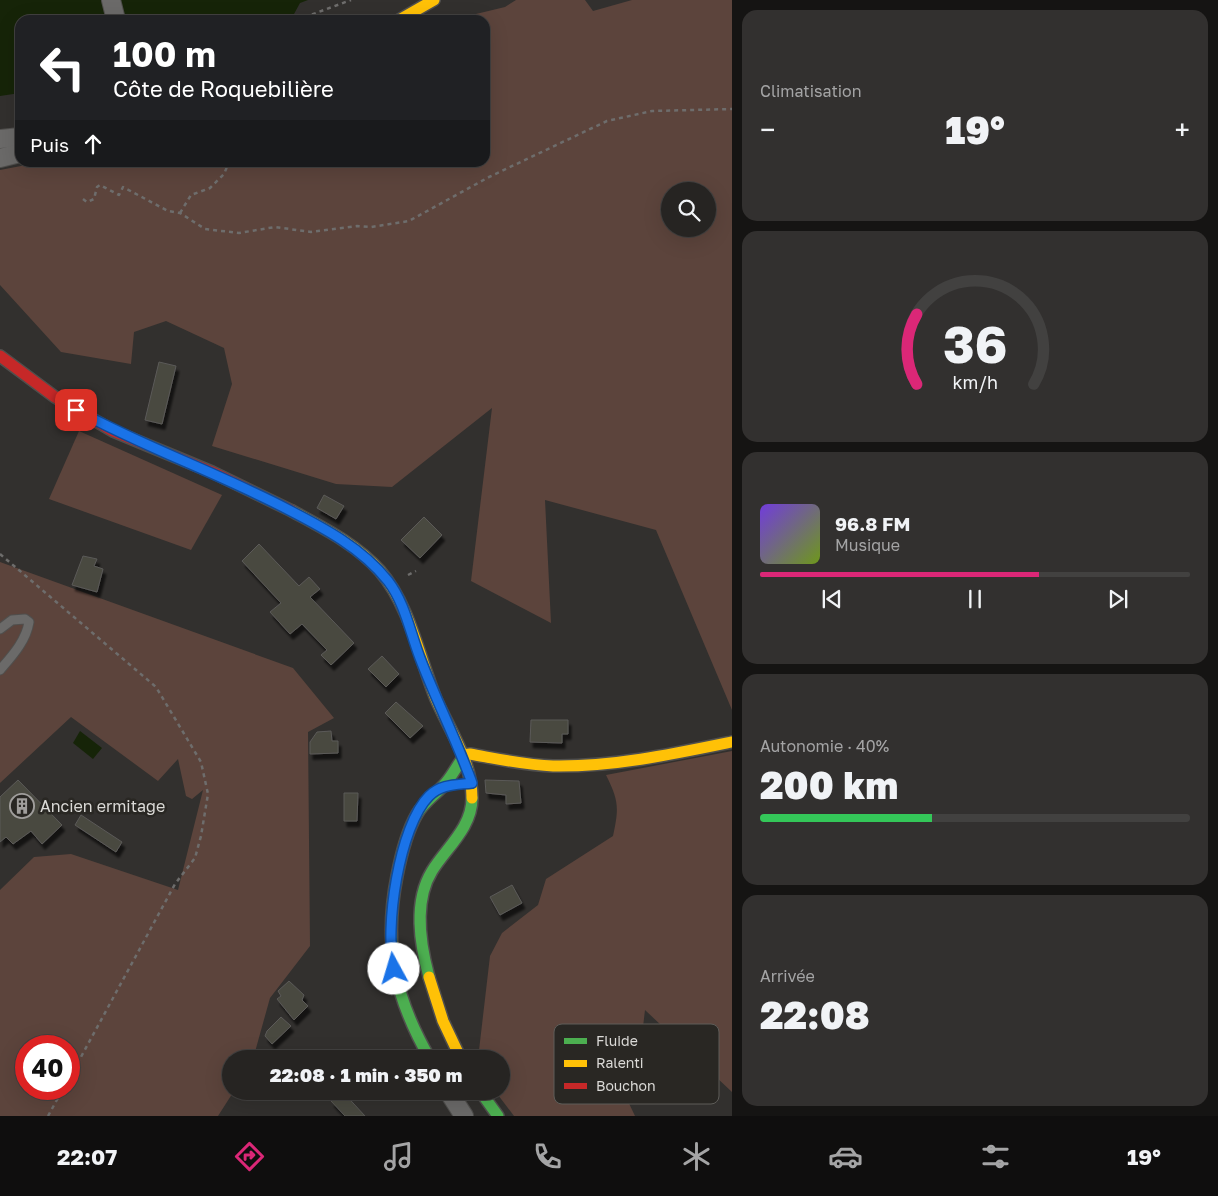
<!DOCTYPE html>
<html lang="fr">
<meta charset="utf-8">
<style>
body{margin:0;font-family:"Golos Text",sans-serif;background:#32302f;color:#f1f3f6;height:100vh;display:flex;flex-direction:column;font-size:19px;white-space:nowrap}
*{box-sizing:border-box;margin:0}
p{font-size:16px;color:#a4a4a5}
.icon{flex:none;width:28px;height:28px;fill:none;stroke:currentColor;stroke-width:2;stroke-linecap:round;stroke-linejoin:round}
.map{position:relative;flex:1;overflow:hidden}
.drawer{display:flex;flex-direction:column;gap:10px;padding:10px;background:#151413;width:486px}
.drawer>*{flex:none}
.hud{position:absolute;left:15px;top:15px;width:475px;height:152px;border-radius:15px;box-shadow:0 5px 20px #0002,0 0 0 1px #424140;background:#202124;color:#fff;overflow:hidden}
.buttons{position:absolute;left:661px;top:182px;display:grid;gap:10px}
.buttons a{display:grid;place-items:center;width:55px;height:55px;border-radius:50%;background:#262422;box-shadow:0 5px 20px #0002,0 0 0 1px #424140;font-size:25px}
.speed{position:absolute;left:15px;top:1035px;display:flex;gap:10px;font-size:25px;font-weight:700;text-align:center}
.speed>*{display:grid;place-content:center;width:65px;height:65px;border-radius:50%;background:#262422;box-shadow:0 5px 20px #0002,0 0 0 1px #424140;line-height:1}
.speed .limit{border:8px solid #d22;background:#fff;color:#111}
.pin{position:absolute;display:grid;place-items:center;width:42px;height:42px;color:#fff;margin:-21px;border-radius:10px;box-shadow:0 2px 8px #0006}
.me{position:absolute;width:55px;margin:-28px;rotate:354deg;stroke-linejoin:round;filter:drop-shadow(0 0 4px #0008)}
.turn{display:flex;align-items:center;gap:18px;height:105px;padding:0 15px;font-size:22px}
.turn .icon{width:65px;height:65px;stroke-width:2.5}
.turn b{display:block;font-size:35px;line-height:42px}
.then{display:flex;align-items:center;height:48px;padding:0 15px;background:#0003;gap:10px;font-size:19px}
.big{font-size:38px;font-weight:800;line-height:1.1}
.drawer .tile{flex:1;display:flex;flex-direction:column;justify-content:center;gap:8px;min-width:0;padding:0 18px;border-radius:15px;background:#32302f}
.drawer .dial{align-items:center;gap:0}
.dial svg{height:130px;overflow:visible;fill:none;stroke:#424140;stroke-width:7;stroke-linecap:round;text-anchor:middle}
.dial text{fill:#f1f3f6;stroke:none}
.song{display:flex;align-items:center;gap:15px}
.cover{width:60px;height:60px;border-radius:8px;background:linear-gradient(135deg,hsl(260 70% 55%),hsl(80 70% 35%))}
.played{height:5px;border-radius:2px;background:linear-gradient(90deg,#db2777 65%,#424140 65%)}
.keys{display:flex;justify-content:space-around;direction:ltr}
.heat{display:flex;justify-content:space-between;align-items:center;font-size:28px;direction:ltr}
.charge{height:8px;border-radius:4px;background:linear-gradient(90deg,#34c759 40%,#424140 0)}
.trip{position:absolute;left:222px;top:1050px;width:288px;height:50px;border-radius:25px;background:#262422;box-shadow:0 5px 20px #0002,0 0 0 1px #424140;font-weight:800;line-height:50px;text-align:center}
.menu{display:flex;height:80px;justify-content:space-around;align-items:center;background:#0f0e0e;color:#a4a4a5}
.menu .icon{width:35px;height:35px}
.menu .selected{color:#db2777}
.menu b{font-size:22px;color:#f1f3f6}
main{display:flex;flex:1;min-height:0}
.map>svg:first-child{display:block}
.green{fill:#5c443c;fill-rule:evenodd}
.water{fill:#162408}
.building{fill:#494840;stroke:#5b5a58;filter:url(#shadow)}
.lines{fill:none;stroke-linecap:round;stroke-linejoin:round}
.lane-casing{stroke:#504f4d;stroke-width:11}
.street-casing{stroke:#504f4d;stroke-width:20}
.fast-casing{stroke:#504f4d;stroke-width:14}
.slow-casing{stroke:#504f4d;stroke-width:14}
.jam-casing{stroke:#504f4d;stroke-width:14}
.path{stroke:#6e6d6c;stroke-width:2.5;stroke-dasharray:4 4;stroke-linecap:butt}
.lane{stroke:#6b6a69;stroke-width:9}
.street{stroke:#6b6a69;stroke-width:18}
.fast{stroke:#4caf50;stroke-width:11}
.slow{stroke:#ffc107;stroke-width:11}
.jam{stroke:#c62828;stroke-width:11}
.route-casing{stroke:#114b97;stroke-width:12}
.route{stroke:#1a73e8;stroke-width:9}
.labels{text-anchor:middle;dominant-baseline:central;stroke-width:5;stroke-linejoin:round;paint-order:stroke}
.poi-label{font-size:16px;fill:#dbdad7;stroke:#292723;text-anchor:start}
.key{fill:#292723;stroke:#5e5d59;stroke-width:1}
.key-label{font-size:14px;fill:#dbdad7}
</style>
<main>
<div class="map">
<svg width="732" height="1116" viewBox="0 0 732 1116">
<defs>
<filter id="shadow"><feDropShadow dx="3" dy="5.5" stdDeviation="1" flood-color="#0009"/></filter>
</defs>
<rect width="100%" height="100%" fill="#32302e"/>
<g class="green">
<path d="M 516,0 L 585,0 L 593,11 L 632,0 L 732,0 L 732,710 L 656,530 L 545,500 L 551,623 L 471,581 L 492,408 L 392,487 L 336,484 L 212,446 L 232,384 L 224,348 L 166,321 L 134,332 L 131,364 L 61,352 L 0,285 L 0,170 L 42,162 L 485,162 L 485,20 L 451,20 L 505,7 ZM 670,191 L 708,191 L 708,229 L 670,229 Z"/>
<path d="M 79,431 L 222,495 L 191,550 L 49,499 Z"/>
<path d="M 0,562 L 293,668 L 334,718 L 308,732 L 310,946 L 270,998 L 253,1059 L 231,1059 L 231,1091 L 234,1091 L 218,1116 L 0,1116 L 0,890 L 34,857 L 71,854 L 178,890 L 203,790 L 192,799 L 186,796 L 178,759 L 158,781 L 71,717 L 0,783 ZM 26,1046 L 69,1046 L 69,1089 L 26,1089 Z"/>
<path d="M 732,751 L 732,1092 L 645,1010 L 641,1044 L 649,1080 L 624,1093 L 635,1116 L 514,1116 L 495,1091 L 501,1091 L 501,1059 L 478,1059 L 490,956 L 502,933 L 538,905 L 546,879 L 613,836 C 619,808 619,801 606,775 Z"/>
</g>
<g class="water">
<path d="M 0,0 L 308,0 L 300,3 L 294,14 L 276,20 L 20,20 L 20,93 L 0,96 Z"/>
<path d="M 80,731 L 102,748 L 93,759 L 73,743 Z"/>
</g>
<g class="building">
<path d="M 159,362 L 176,366 L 162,424 L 145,420 Z"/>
<path d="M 324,495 L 344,506 L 336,519 L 317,508 Z"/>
<path d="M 424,517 L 442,535 L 420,558 L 401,540 Z"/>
<path d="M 259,544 L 299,586 L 309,577 L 320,589 L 310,597 L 354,643 L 331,665 L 321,655 L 327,650 L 302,624 L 290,634 L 270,612 L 281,603 L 242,561 Z"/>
<path d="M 83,556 L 97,559 L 94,566 L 103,569 L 97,592 L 72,585 Z"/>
<path d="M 382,656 L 399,674 L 386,687 L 368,669 Z"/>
<path d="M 396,702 L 423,726 L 410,738 L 385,713 Z"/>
<path d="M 531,720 L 568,720 L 568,734 L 562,734 L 562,743 L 530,742 Z"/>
<path d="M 331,731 L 332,741 L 338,741 L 338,753 L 310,754 L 310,742 L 317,732 Z"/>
<path d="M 18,780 L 62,825 L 42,844 L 31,831 L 13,844 L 6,837 L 0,842 L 0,797 Z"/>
<path d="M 485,780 L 519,781 L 521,803 L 506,804 L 506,795 L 486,793 Z"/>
<path d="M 344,793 L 358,793 L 357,821 L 344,821 Z"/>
<path d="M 81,815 L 122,842 L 116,852 L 75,825 Z"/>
<path d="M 512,885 L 522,903 L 500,915 L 490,897 Z"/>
<path d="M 289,981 L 304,995 L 302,1000 L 308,1006 L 294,1020 L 277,999 L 281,996 L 278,991 Z"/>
<path d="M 281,1017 L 291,1026 L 272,1044 L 265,1036 L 267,1031 Z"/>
<path d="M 342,1091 L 365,1116 L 345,1116 L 331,1101 Z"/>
</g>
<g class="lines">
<defs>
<path id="lane" d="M 0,629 L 12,620 L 25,619 L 29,622 C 26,641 12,656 0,670"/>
<g id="street">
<path d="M 111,0 L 116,20"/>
<path d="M 0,139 L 20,137"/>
<path d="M 0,158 L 20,153"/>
<path d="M 448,1091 L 464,1116"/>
</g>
<g id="fast">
<path d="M 429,977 C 420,944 413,902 432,871 C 446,848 472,828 472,798"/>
<path d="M 430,1059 C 395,998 383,946 397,876 C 401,855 406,833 417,814 C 424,802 434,796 443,786 C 451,778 456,767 463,758"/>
<path d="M 480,1091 L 498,1116"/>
</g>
<g id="slow">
<path d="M 399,20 L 434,0"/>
<path d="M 292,511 C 323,528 356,544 380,571 C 410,606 419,657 436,699 C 450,731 472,762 472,798"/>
<path d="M 462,755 L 470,754 C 498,759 525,765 553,766 C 613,767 674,754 732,742"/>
<path d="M 429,977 L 443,1021 L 461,1059"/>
</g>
<path id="jam" d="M 0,356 L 55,397 L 113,431 L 212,472 L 292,511"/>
</defs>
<use href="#lane" class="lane-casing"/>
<use href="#street" class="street-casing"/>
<use href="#fast" class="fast-casing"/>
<use href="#slow" class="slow-casing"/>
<use href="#jam" class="jam-casing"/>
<g class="path">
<path d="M 297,20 L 351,0"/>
<path d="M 83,199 L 87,202 L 94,199 L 97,187 L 100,185 L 119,195 L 123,187 L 168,211 L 180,213 L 205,229 L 239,233 L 275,227 L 311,232 L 357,226 L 371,227 L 409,221 L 489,177 L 607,121 L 652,111 L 732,109"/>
<path d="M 180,213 L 191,195 L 210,188 L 224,174 L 229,162"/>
<path d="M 0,554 L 156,687 L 201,762 L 208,794 L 201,836 L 195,858 L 175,884 L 69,1079"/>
<path d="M 408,575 L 416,571"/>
<path d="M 48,1116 L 63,1089"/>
</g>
<use href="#lane" class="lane"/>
<use href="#street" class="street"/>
<use href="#fast" class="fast"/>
<use href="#slow" class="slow"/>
<use href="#jam" class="jam"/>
</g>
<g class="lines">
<defs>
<path id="route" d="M 76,410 C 144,447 218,473 287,509 C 324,528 362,548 388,581 C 405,603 410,632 420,658 C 436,700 457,741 472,783 C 456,785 441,784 429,796 C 399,826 384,929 394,969"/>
</defs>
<use href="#route" class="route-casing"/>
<use href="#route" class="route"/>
</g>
<defs>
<symbol id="building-ring" viewBox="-11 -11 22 22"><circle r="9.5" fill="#292723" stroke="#a09e9c" stroke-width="1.5"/><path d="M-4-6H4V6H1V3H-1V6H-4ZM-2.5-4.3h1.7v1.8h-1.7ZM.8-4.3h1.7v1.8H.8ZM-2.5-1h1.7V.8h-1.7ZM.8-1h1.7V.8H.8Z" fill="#a09e9c"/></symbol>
</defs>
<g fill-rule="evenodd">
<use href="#building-ring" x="8" y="792" width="28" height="28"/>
</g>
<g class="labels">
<g class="poi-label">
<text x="40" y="806">Ancien ermitage</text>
</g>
</g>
<rect x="554" y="1024" width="165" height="80" rx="8" class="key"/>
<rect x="564" y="1038" width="23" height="6" fill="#4caf50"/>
<rect x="564" y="1060" width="23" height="7" fill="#ffc107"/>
<rect x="564" y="1083" width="23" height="6" fill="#c62828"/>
<g class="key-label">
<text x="596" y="1046">Fluide</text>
<text x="596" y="1068">Ralenti</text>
<text x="596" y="1091">Bouchon</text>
</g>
</svg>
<div class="buttons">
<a><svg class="icon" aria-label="search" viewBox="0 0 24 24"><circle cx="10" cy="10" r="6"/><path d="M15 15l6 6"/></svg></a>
</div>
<div class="speed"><div class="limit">40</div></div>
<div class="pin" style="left:76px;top:410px;background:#d93025"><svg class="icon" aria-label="arrive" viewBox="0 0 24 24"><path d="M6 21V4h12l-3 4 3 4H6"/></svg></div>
<svg class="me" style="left:394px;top:969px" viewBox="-20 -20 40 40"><circle r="19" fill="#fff"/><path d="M0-13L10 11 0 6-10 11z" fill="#1a73e8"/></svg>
<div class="trip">22:08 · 1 min · 350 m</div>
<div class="hud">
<div class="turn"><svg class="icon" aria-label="left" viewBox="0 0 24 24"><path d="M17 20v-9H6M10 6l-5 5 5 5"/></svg><div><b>100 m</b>Côte de Roquebilière</div></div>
<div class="then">Puis<svg class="icon" aria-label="ahead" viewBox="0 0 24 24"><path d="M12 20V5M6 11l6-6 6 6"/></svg></div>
</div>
</div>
<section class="drawer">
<div class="tile"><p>Climatisation</p>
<div class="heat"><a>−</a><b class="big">19°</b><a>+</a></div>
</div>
<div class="tile dial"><svg viewBox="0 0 100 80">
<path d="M14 69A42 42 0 1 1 86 69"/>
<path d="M14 69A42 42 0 0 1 14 26" stroke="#db2777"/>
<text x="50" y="56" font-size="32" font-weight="700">36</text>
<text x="50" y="72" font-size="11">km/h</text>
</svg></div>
<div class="tile">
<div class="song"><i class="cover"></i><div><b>96.8 FM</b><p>Musique</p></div></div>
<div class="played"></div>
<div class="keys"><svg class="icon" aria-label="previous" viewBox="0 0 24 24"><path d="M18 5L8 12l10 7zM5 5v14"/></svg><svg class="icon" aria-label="pause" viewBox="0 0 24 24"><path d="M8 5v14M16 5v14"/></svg><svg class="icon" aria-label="next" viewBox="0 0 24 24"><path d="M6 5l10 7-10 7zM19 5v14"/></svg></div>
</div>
<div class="tile"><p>Autonomie · 40%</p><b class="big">200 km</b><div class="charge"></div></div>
<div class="tile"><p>Arrivée</p><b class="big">22:08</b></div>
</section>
</main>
<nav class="menu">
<b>22:07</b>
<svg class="icon selected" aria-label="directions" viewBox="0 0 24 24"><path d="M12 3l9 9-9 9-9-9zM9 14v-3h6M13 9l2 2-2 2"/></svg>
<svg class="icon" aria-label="music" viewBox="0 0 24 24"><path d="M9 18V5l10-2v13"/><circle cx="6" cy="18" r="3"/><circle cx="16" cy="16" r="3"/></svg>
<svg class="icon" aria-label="phone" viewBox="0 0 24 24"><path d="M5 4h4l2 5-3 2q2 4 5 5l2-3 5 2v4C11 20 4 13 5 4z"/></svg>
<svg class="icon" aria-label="climate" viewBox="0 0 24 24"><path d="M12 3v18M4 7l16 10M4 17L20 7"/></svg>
<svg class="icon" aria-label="car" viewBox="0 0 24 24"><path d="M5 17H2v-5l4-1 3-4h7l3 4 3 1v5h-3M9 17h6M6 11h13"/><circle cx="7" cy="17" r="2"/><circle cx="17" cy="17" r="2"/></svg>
<svg class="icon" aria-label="filters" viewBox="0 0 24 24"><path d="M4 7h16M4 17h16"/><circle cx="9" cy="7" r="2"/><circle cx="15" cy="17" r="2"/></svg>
<b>19°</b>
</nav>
